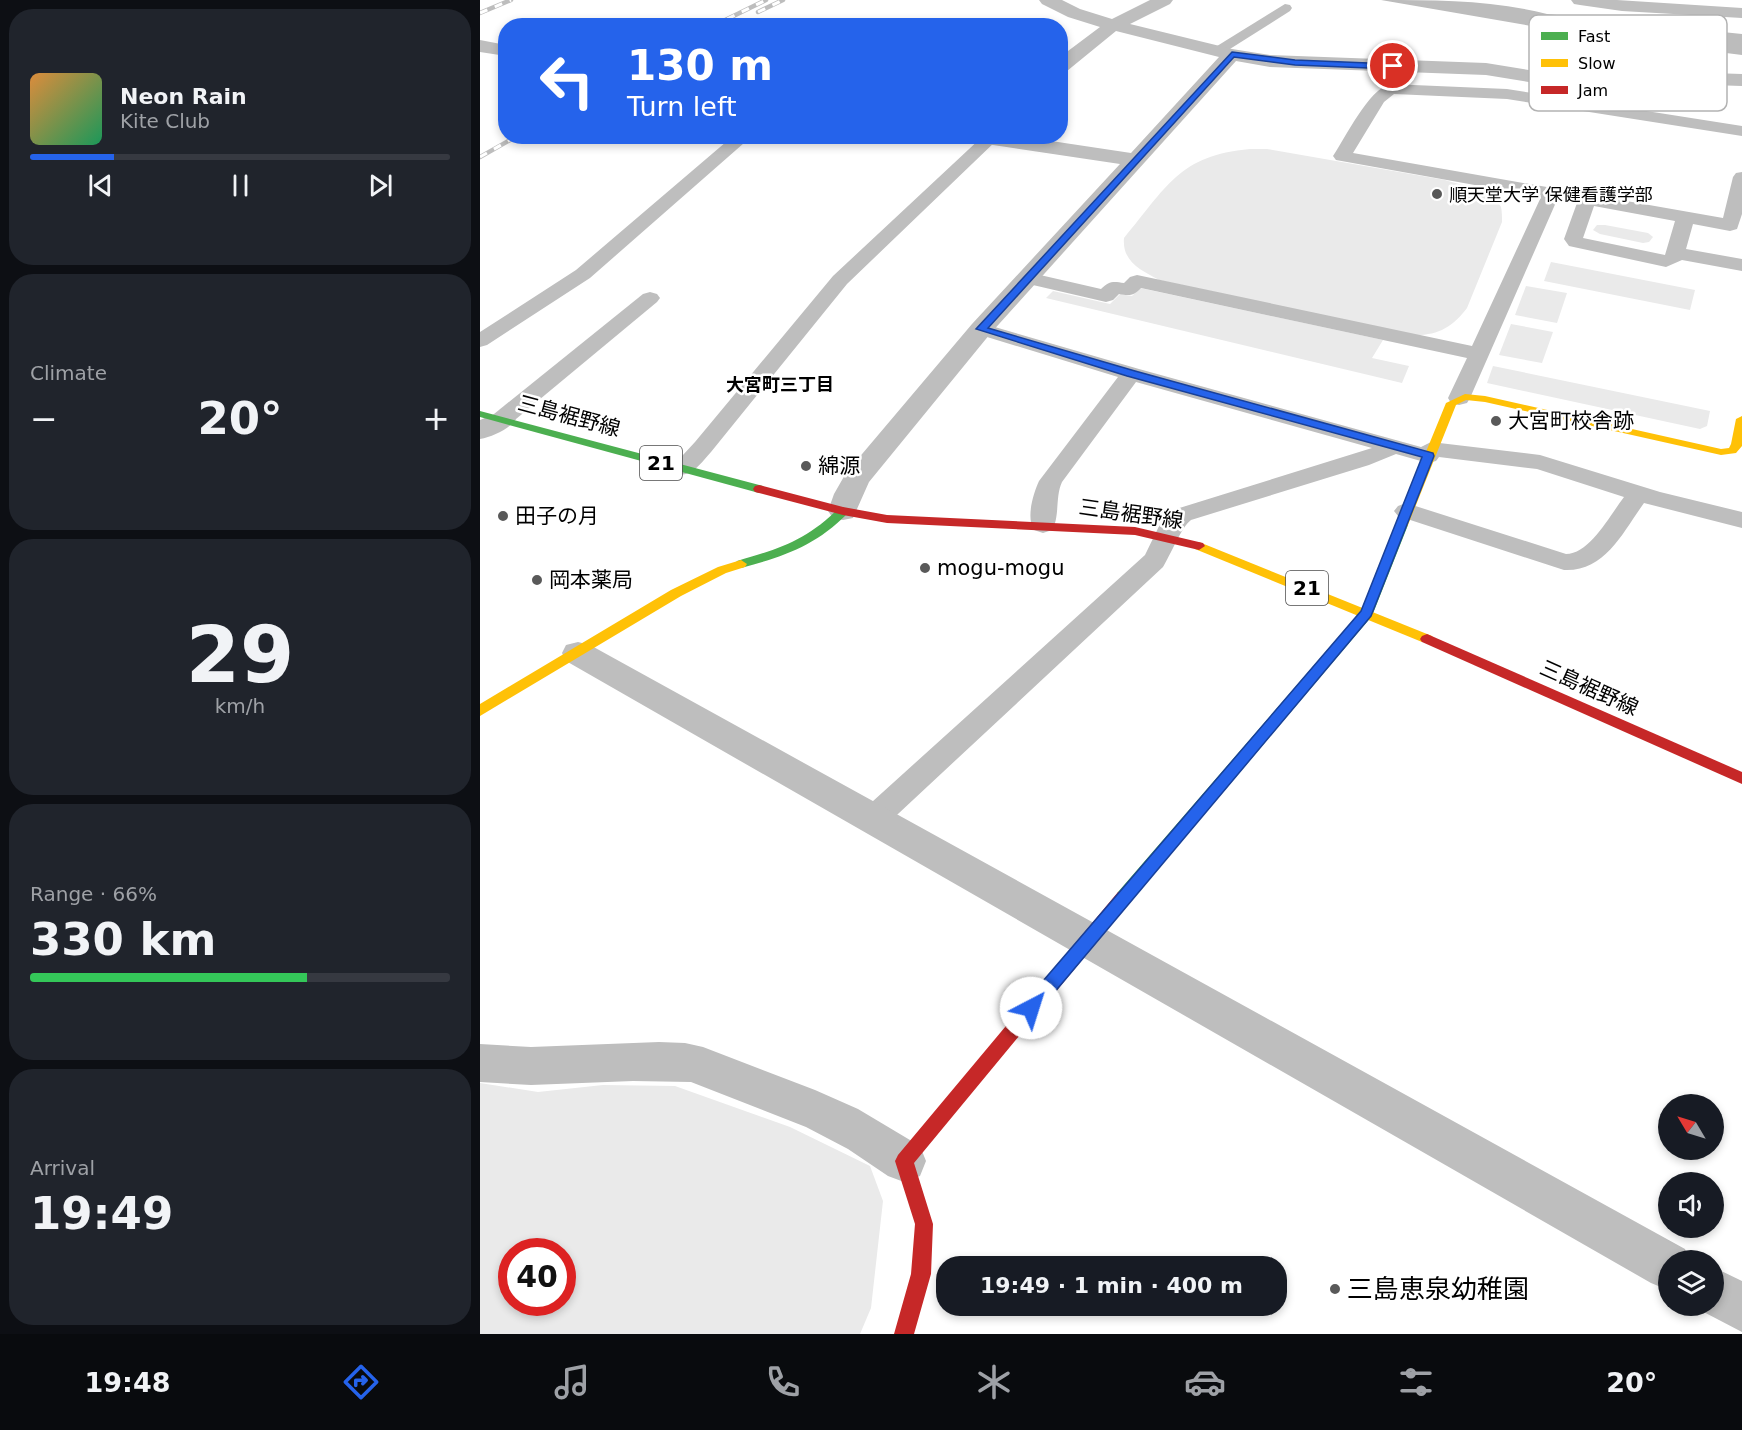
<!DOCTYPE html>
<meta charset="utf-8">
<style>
body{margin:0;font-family:"DejaVu Sans","Noto Sans JP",sans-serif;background:#20242c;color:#f1f3f6;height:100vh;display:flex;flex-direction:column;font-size:22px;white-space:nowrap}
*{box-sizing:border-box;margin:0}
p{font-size:20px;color:#9ea1a6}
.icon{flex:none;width:33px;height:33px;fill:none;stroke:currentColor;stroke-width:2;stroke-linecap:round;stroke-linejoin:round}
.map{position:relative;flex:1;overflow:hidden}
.drawer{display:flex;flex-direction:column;gap:9px;padding:9px;background:#0d0f14;width:480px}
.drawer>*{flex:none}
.top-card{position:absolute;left:18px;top:18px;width:570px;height:126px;border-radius:24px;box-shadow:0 3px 9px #0003;background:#2563eb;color:#fff;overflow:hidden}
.needle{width:39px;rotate:308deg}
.controls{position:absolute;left:1178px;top:1094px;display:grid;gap:12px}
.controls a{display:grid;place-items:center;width:66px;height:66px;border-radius:50%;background:#171b24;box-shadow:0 3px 9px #0003;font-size:30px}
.speed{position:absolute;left:18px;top:1238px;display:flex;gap:12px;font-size:30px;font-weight:700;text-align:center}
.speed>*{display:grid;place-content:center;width:78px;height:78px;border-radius:50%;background:#171b24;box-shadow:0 3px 9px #0003;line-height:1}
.speed .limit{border:9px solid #d22;background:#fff;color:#111}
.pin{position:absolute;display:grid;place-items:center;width:51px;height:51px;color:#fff;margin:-26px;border:3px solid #fff;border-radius:50%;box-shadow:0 2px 6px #0007}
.me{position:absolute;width:66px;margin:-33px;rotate:40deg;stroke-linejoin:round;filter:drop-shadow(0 0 4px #0008)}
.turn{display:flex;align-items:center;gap:21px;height:126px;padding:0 30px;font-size:27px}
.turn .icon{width:78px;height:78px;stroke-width:2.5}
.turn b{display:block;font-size:42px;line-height:51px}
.big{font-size:45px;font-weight:700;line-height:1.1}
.drawer .widget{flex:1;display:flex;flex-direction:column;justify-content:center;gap:9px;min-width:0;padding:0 21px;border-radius:24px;background:#20242c}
.drawer .dial{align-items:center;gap:0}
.dial b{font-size:78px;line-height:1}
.song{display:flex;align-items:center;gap:18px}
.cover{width:72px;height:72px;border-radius:9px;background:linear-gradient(135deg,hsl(30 70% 55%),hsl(150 70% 35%))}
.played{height:6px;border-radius:3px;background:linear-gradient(90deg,#2563eb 20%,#363941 20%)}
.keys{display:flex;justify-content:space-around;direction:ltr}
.heat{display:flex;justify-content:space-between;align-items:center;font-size:33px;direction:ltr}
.charge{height:9px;border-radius:4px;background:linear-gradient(90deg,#34c759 66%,#363941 0)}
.trip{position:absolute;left:456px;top:1256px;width:351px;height:60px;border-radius:24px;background:#171b24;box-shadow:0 3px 9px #0003;font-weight:700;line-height:60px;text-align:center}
.tab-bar{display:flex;height:96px;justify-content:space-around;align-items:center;background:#090b0e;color:#9ea1a6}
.tab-bar .icon{width:42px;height:42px}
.tab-bar .on{color:#2563eb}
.tab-bar b{font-size:27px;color:#f1f3f6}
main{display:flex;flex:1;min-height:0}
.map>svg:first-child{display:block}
.green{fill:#eaeaea;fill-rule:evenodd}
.water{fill:#bcbcbc}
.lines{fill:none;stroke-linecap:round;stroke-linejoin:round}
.lane{fill:#bebebe;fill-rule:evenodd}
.street{fill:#bebebe;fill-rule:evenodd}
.fast{fill:#4caf50;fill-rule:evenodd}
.slow{fill:#ffc107;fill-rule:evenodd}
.jam{fill:#c62828;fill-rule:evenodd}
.rail-casing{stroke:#bdbdbd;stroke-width:4.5}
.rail{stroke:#fff;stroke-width:3;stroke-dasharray:8;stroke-linecap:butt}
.route{fill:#2563eb;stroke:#184099;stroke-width:1.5}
.poi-dot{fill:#595959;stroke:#fff;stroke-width:2}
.labels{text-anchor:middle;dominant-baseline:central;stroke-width:5;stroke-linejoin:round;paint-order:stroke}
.far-poi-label{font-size:18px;fill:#000;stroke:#fff;text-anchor:start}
.far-neighbourhood-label{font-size:18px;font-weight:bold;fill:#000;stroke:#fff}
.shield{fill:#fff;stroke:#4c4c4c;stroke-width:1.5}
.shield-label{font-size:20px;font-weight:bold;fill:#000}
.street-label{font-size:21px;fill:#000;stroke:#fff}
.poi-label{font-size:21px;fill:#000;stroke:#fff;text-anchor:start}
.near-poi-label{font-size:26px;fill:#000;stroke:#fff;text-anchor:start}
.key{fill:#fff;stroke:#b2b2b2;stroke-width:1.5}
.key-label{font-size:16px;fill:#000}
</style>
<main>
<section class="drawer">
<div class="widget">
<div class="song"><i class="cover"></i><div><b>Neon Rain</b><p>Kite Club</p></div></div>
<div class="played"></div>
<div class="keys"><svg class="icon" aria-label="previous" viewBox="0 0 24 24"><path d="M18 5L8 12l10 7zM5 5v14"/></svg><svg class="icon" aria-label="pause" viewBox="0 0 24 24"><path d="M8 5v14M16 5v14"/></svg><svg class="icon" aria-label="next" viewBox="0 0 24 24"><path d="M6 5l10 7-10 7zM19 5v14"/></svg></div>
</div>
<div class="widget"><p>Climate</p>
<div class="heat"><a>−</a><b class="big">20°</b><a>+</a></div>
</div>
<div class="widget dial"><b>29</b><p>km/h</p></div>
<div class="widget"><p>Range · 66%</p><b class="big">330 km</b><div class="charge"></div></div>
<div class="widget"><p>Arrival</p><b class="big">19:49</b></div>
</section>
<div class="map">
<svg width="1262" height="1334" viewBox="0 0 1262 1334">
<rect width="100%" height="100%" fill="#fff"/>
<g class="green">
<path d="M 770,149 L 787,149 L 965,180 C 981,185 1013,190 1021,207 C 1022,211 1022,218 1022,222 L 987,308 C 973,327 957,336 933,335 L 679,280 C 661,270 642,262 644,238 C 686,188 699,155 770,149 Z"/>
<path d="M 1117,225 L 1125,225 L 1168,233 L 1173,237 L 1169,242 L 1163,243 L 1120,234 L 1113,230 Z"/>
<path d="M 1071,262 L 1215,290 L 1210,310 L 1064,281 Z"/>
<path d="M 1046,286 L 1087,293 L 1077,323 L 1035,315 Z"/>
<path d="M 660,288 L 903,340 L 892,358 L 929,366 L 922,383 L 566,298 L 573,291 L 630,304 L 640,294 L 652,296 Z"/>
<path d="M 1031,324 L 1073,332 L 1062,363 L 1019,355 Z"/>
<path d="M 1013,366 L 1230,411 L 1227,426 L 1220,429 L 1007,383 Z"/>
<path d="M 0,1083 L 58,1092 L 123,1085 L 195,1086 L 310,1127 L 390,1166 L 403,1201 L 391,1308 L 380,1334 L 0,1334 ZM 32,1251 L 82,1251 L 82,1302 L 32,1302 Z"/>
</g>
<path class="water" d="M 901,0 C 959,0 1011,0 1067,14 L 1262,34 L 1262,55 L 1103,35 Z"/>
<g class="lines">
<g class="lane">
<path d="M 805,4 L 810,5 L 812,8 L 810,11 L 742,54 L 732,54 L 729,51 Z"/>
<path d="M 910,84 L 1027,89 L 1262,126 L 1262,136 L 1027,99 L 914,94 L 904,102 L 873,153 L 1243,218 L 1253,177 L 1256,173 L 1262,172 L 1262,214 L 1257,229 L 1250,231 L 1213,224 L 1206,249 L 1262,259 L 1262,271 L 1202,260 L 1186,267 L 1089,246 L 1084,239 L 1097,203 L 1077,200 L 990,398 L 987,403 L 979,405 L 971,403 L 968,398 L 987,358 L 661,288 C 654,296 649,296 639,294 L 633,300 L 626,302 L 540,282 L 537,278 L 540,274 L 547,272 L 621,289 C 629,281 633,281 644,283 L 650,277 L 657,275 L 992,346 L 1061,197 L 856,160 L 853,156 C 866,137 888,90 910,84 ZM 1114,206 L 1195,221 L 1185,255 L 1103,238 Z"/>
<path d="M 253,136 L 272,136 L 110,278 L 7,345 L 0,347 L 0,332 L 96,270 Z"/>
<path d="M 503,136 L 517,136 L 518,139 L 367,284 L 231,452 C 220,464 212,478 194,474 L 190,469 L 215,442 L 353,276 Z"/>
<path d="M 170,292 L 177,294 L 180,298 L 177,302 L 30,424 L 22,426 L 14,424 L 11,419 L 14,414 L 163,294 Z"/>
<path d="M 501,323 L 659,369 L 941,447 L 951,442 L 1060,455 L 1180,492 L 1262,512 L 1262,528 L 1164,503 C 1143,532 1125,572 1084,570 L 918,516 L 914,511 L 918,506 L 926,503 L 1086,554 C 1110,554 1130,515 1144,497 L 1057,469 L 959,457 L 956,461 L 948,463 L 916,454 L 889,465 L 711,520 C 702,526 690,556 683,567 L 404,827 L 393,831 L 382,827 L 378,819 L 382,811 L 665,555 L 682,520 L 693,510 L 892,448 L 656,382 L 582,482 C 575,497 580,517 572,530 L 563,533 L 554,530 C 546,518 553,494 559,481 L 638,377 L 494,333 L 491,329 L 494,325 Z"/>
</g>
<g class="street">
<path d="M 559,0 L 582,0 L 600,9 L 632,19 L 670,0 L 693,0 L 690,4 L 650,24 L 752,49 L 790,55 L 1006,63 L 1085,76 L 1170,71 L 1262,74 L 1262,86 L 1170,83 L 1085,88 L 1006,75 L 790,67 L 756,61 L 510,334 L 389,482 L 373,518 L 363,520 L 353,518 L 348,511 L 354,494 L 366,473 L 492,324 L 640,164 L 493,142 L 486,140 L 483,136 L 538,136 L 651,153 L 739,57 L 636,31 L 587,71 L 580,73 L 580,57 L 620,27 L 588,17 L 562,4 Z"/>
<path d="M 1091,0 L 1137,0 L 1262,8 L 1262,18 L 1142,11 L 1100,5 L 1094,4 Z"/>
<path d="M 0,40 L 26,45 L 26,56 L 0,52 Z"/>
<path d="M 22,411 L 32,413 L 36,419 C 28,430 13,436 0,439 L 0,420 Z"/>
<path d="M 98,642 L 110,645 L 1205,1249 L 1209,1260 L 1188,1260 L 1188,1290 L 1171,1283 L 86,661 L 82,653 L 86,645 Z"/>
<path d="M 179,1042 L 205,1043 L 223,1047 L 335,1090 L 378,1109 L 440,1146 L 446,1161 L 440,1176 L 424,1182 L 408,1176 L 368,1149 L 326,1127 L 211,1082 L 153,1081 L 51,1085 L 0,1082 L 0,1044 L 51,1047 Z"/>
<path d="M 1233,1267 L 1262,1281 L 1262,1332 L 1216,1308 L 1215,1305 L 1233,1305 Z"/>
</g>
<g class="fast">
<path d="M 0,411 L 283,486 L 285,489 L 279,493 L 0,417 Z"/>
<path d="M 363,507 L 369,511 L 367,514 C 335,546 305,556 261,568 L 255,564 L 257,561 C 299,549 327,540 359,508 Z"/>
<path d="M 922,521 L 928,525 L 892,616 L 650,902 L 644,903 L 638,902 L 636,897 L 638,892 L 881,611 L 916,525 Z"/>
</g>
<g class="slow">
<path d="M 985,394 L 1005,396 L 1241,449 L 1249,448 L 1251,444 L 1256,419 L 1262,416 L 1262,446 L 1256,453 L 1241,455 L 1005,402 L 986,400 L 976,405 L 928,525 L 926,528 L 918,528 L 916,525 L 966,403 Z"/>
<path d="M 719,542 L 952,636 L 954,639 L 952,642 L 942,642 L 715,549 L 713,546 Z"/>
<path d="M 261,560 L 267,564 L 265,567 L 246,573 L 201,596 L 0,716 L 0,704 L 191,590 L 238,567 Z"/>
</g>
<g class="jam">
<path d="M 279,485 L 363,507 L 407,515 L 655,527 L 723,543 L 725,546 L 719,550 L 655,535 L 407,523 L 363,515 L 275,492 L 273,489 L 275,486 Z"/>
<path d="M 947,634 L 1262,772 L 1262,784 L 942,642 L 940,639 L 942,636 Z"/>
<path d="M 644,891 L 650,892 L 652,897 L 650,902 L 434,1163 L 453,1224 L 451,1274 L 434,1334 L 414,1334 L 431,1274 L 435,1224 L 415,1161 L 418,1155 L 638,892 Z"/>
</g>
<defs>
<g id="rail">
<path d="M 278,12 L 303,0"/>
<path d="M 0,13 L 31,0"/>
<path d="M 233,26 L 286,0"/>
<path d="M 0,157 L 37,136"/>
</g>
</defs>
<use href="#rail" class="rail-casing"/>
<use href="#rail" class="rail"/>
</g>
<path class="route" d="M 752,52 L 815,60 L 913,64 L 917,66 L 913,69 L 815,65 L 754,57 L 508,328 L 655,371 L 953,453 L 954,456 L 891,616 L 557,1013 L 551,1015 L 545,1013 L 543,1008 L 545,1002 L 881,611 L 942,457 L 647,376 L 496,329 Z"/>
<g class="poi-dot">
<circle cx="957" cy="194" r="6"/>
<circle cx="1016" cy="421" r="6"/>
<circle cx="326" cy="466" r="6"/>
<circle cx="23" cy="516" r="6"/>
<circle cx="445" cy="568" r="6"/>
<circle cx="57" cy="580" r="6"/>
<circle cx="855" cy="1289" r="6"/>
</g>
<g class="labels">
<g class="far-poi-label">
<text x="969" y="194">順天堂大学 保健看護学部</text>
</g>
<g class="far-neighbourhood-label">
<text x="300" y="384">大宮町三丁目</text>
</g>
<g class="shield">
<rect x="160" y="446" width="42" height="34" rx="4.5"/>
<rect x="806" y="571" width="42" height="34" rx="4.5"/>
</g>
<g class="shield-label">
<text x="181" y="463">21</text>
<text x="827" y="588">21</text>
</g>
<g class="street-label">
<text transform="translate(89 416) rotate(15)">三島裾野線</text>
<text transform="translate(651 514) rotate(8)">三島裾野線</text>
<text transform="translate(1109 688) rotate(24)">三島裾野線</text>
</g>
<g class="poi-label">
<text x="1028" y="421">大宮町校舎跡</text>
<text x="338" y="466">綿源</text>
<text x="35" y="516">田子の月</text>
<text x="457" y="568">mogu-mogu</text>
<text x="69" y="580">岡本薬局</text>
</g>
<g class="near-poi-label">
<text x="867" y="1289">三島恵泉幼稚園</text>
</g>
</g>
<rect x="1049" y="15" width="198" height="96" rx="9" class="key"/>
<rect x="1061" y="32" width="27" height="8" fill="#4caf50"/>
<rect x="1061" y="59" width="27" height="8" fill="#ffc107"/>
<rect x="1061" y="86" width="27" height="8" fill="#c62828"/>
<g class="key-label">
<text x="1098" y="42">Fast</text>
<text x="1098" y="69">Slow</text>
<text x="1098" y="96">Jam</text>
</g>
</svg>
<div class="controls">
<a><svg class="needle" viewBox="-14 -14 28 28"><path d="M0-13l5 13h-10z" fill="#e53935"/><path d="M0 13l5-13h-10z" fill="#9ea1a6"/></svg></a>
<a><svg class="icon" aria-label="sound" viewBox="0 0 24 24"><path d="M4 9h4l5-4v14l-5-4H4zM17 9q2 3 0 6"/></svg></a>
<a><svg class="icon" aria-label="layers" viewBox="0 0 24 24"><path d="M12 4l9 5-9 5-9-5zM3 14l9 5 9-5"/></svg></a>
</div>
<div class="speed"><div class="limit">40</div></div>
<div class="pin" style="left:913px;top:66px;background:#d93025"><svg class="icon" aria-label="arrive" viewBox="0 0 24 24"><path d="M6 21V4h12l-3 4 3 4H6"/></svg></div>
<svg class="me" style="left:551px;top:1008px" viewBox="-20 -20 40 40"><circle r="19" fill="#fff"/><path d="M0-13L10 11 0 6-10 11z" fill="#2563eb"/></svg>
<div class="trip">19:49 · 1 min · 400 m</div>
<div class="top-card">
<div class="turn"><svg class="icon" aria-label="left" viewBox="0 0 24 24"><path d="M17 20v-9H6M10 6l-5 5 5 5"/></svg><div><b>130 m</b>Turn left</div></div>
</div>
</div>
</main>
<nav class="tab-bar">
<b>19:48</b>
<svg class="icon on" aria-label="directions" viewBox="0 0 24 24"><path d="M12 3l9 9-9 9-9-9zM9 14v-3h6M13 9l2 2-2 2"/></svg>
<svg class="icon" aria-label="music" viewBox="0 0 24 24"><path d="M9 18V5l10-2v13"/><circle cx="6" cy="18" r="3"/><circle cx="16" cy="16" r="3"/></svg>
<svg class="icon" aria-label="phone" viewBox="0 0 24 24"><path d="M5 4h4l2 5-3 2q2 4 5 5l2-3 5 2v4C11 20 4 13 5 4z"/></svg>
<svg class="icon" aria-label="climate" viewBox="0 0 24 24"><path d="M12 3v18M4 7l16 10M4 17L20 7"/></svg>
<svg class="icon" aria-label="car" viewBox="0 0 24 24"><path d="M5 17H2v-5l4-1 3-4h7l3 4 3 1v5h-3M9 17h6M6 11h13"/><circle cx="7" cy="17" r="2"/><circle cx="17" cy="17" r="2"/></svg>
<svg class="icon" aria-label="filters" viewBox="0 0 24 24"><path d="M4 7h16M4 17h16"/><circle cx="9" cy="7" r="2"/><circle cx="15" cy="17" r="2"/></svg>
<b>20°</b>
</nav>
